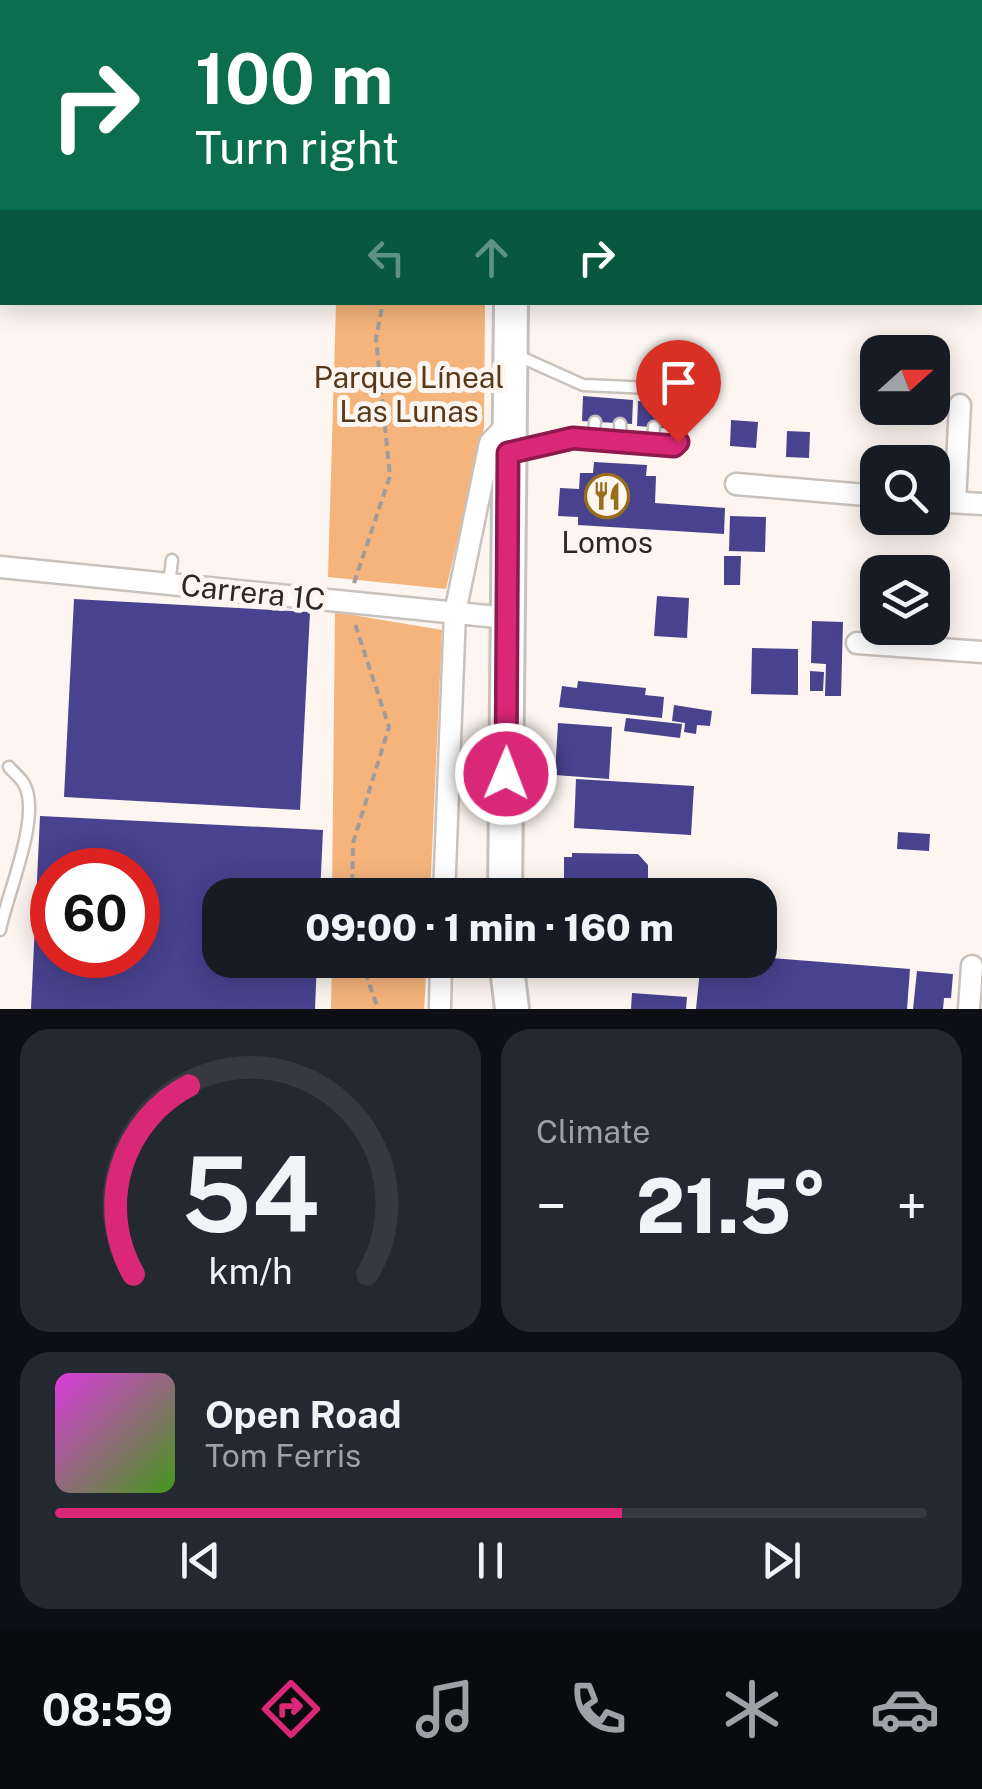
<!DOCTYPE html>
<meta charset="utf-8">
<style>
body{margin:0;font-family:"Public Sans",sans-serif;background:#242831;color:#f1f3f6;height:100vh;display:flex;flex-direction:column;font-size:38px;white-space:nowrap}
*{box-sizing:border-box;margin:0}
p{font-size:32px;color:#9ea1a6}
.icon{flex:none;width:55px;height:55px;fill:none;stroke:currentColor;stroke-width:2;stroke-linecap:round;stroke-linejoin:round}
.map{position:relative;height:1009px;overflow:hidden}
.details{display:flex;flex-direction:column;gap:20px;padding:20px;background:#0d0f14;flex:1}
.details>*{flex:none}
.guide{position:absolute;left:0px;top:0px;width:982px;height:305px;box-shadow:0 5px 25px #0003;background:#0b6e4f;color:#fff;overflow:hidden}
.needle{width:65px;rotate:69deg}
.tools{position:absolute;left:860px;top:335px;display:grid;gap:20px}
.tools a{display:grid;place-items:center;width:90px;height:90px;border-radius:20px;background:#171b24;box-shadow:0 5px 25px #0003;font-size:50px}
.speed{position:absolute;left:30px;top:848px;display:flex;gap:20px;font-size:50px;font-weight:700;text-align:center}
.speed>*{display:grid;place-content:center;width:130px;height:130px;border-radius:50%;background:#171b24;box-shadow:0 5px 25px #0003;line-height:1}
.speed .limit{border:15px solid #d22;background:#fff;color:#111}
.pin{position:absolute;display:grid;place-items:center;width:85px;height:85px;color:#fff;margin:-102px -42px;border-radius:50% 50% 50% 0;rotate:-45deg;box-shadow:0 0 10px #0007}
.pin .icon{rotate:45deg}
.me{position:absolute;width:110px;margin:-55px;rotate:1deg;stroke-linejoin:round;filter:drop-shadow(0 0 8px #0008)}
.turn{display:flex;align-items:center;gap:35px;height:210px;padding:0 30px;font-size:45px}
.turn .icon{width:130px;height:130px;stroke-width:2.5}
.turn b{display:block;font-size:70px;line-height:85px}
.lanes{display:flex;align-items:center;height:95px;padding:0 30px;background:#0003;justify-content:center;gap:50px;direction:ltr}
.lanes .off{opacity:.35}
.big{font-size:75px;font-weight:800;line-height:1.1}
.details .tile{flex:1;display:flex;flex-direction:column;justify-content:center;gap:15px;min-width:0;padding:0 35px;border-radius:30px;background:#242831}
.details .dial{align-items:center;gap:0}
.dial svg{height:260px;overflow:visible;fill:none;stroke:#363941;stroke-width:7;stroke-linecap:round;text-anchor:middle}
.dial text{fill:#f1f3f6;stroke:none}
.song{display:flex;align-items:center;gap:30px}
.cover{width:120px;height:120px;border-radius:15px;background:linear-gradient(135deg,hsl(300 70% 55%),hsl(100 70% 35%))}
.played{height:10px;border-radius:5px;background:linear-gradient(90deg,#db2777 65%,#363941 65%)}
.keys{display:flex;justify-content:space-around;direction:ltr}
.heat{display:flex;justify-content:space-between;align-items:center;font-size:55px;direction:ltr}
.details .tiles{flex:1;display:grid;gap:20px;grid-template-columns:1fr 1fr}
.tile:last-child{grid-column:span 2}
.trip{position:absolute;left:202px;top:878px;width:575px;height:100px;border-radius:30px;background:#171b24;box-shadow:0 5px 25px #0003;font-weight:800;line-height:100px;text-align:center}
.tabs{display:flex;height:160px;justify-content:space-around;align-items:center;background:#090b0e;color:#9ea1a6}
.tabs .icon{width:70px;height:70px}
.tabs .on{color:#db2777}
.tabs b{font-size:45px;color:#f1f3f6}
.map>svg:first-child{display:block}
.green{fill:#f5b47b}
.building{fill:#48428f;fill-rule:evenodd}
.lines{fill:none;stroke-linecap:round;stroke-linejoin:round}
.lane-casing{stroke:#c8c1bc;stroke-width:15}
.street-casing{stroke:#c8c1bc;stroke-width:25}
.primary-casing{stroke:#c8c1bc;stroke-width:38}
.path{stroke:#a29c99;stroke-width:4;stroke-dasharray:8 5;stroke-linecap:butt}
.lane{stroke:#fff;stroke-width:10}
.street{stroke:#fff;stroke-width:20}
.primary{stroke:#fff;stroke-width:32}
.route-casing{stroke:#8e194d;stroke-width:25}
.route{stroke:#db2777;stroke-width:18}
.labels{text-anchor:middle;dominant-baseline:central;stroke-width:10;stroke-linejoin:round;paint-order:stroke}
.park-label{font-size:30px;fill:#58391c;stroke:#fcf5f0}
.poi-label{font-size:30px;fill:#2a2725;stroke:#fcf5f0}
.street-label{font-size:30px;fill:#2a2725;stroke:#fcf5f0}
</style>
<div class="map">
<svg width="982" height="1009" viewBox="0 0 982 1009">
<rect width="100%" height="100%" fill="#fcf5f0"/>
<g class="green">
<path d="M 336,303 L 485,303 L 484,428 L 446,589 L 328,577 Z"/>
<path d="M 335,612 L 442,630 L 430,895 L 332,895 Z"/>
<path d="M 332,960 L 427,960 L 424,1009 L 331,1009 Z"/>
</g>
<g class="building">
<path d="M 583,396 L 633,400 L 632,424 L 582,421 Z"/>
<path d="M 638,401 L 689,405 L 687,430 L 637,426 Z"/>
<path d="M 731,420 L 758,422 L 756,448 L 730,446 Z"/>
<path d="M 787,431 L 810,432 L 809,458 L 786,457 Z"/>
<path d="M 594,462 L 647,465 L 646,476 L 656,476 L 655,503 L 725,508 L 724,534 L 578,525 L 578,517 L 558,516 L 560,488 L 579,489 L 580,473 L 593,473 Z"/>
<path d="M 730,516 L 766,517 L 765,552 L 729,551 Z"/>
<path d="M 724,556 L 741,556 L 740,585 L 724,585 Z"/>
<path d="M 657,596 L 689,598 L 687,638 L 654,636 Z"/>
<path d="M 74,599 L 310,612 L 300,810 L 64,797 Z"/>
<path d="M 812,621 L 843,622 L 841,696 L 825,696 L 826,664 L 811,663 Z"/>
<path d="M 752,648 L 798,649 L 798,695 L 751,694 Z"/>
<path d="M 810,671 L 824,672 L 823,691 L 810,691 Z"/>
<path d="M 578,681 L 646,688 L 645,695 L 664,697 L 662,718 L 559,707 L 562,686 L 577,688 Z"/>
<path d="M 674,705 L 712,711 L 710,726 L 697,725 L 696,734 L 684,732 L 685,723 L 672,721 Z"/>
<path d="M 626,718 L 682,724 L 680,738 L 624,731 Z"/>
<path d="M 558,723 L 612,727 L 609,779 L 555,775 Z"/>
<path d="M 576,779 L 694,786 L 691,835 L 574,828 Z"/>
<path d="M 40,816 L 323,830 L 320,895 L 220,895 L 220,960 L 317,960 L 315,1009 L 31,1009 ZM 52,870 L 138,870 L 138,955 L 52,955 Z"/>
<path d="M 898,832 L 930,834 L 929,851 L 897,849 Z"/>
<path d="M 572,853 L 638,854 L 648,865 L 648,895 L 564,895 L 564,857 L 572,857 Z"/>
<path d="M 760,957 L 910,969 L 907,1009 L 696,1009 L 701,960 L 760,960 Z"/>
<path d="M 917,971 L 953,974 L 951,998 L 944,998 L 943,1009 L 913,1009 Z"/>
<path d="M 632,993 L 687,997 L 686,1009 L 631,1009 Z"/>
</g>
<g class="lines">
<defs>
<g id="lane">
<path d="M 514,354 L 583,385 L 675,389 L 680,394 L 680,405"/>
<path d="M 656,402 L 656,387"/>
<path d="M 620,424 L 621,443"/>
<path d="M 593,440 L 595,422"/>
<path d="M 653,446 L 654,427"/>
<path d="M 514,451 L 573,438 L 674,447 L 679,430"/>
<path d="M 169,584 L 172,560"/>
<path d="M 0,930 C 7,894 42,815 24,784 C 21,778 13,772 9,767"/>
</g>
<g id="street">
<path d="M 980,167 L 982,167"/>
<path d="M 736,484 L 878,496"/>
<path d="M 932,501 L 982,504"/>
<path d="M 955,502 L 960,405"/>
<path d="M 0,567 L 507,618"/>
<path d="M 857,643 L 982,652"/>
<path d="M 444,895 L 455,613 L 490,443 L 508,424"/>
<path d="M 440,1009 L 441,960"/>
<path d="M 969,1009 L 972,966"/>
</g>
<g id="primary">
<path d="M 522,2 L 522,0"/>
<path d="M 505,895 L 511,302"/>
<path d="M 506,960 L 512,1009"/>
</g>
</defs>
<use href="#lane" class="lane-casing"/>
<use href="#street" class="street-casing"/>
<use href="#primary" class="primary-casing"/>
<g class="path">
<path d="M 354,583 L 390,476 L 376,339 L 383,302"/>
<path d="M 352,895 L 353,843 L 389,727 L 354,621"/>
<path d="M 361,960 L 378,1009"/>
</g>
<use href="#lane" class="lane"/>
<use href="#street" class="street"/>
<use href="#primary" class="primary"/>
</g>
<g class="lines">
<defs>
<path id="route" d="M 506,774 L 508,453 L 573,438 L 674,446 L 678,442"/>
</defs>
<use href="#route" class="route-casing"/>
<use href="#route" class="route"/>
</g>
<defs>
<symbol id="restaurant-ring" viewBox="-11 -11 22 22"><circle r="9.5" fill="#fcf5f0" stroke="#976e1a" stroke-width="1.5"/><path d="M-5-6h1v4h1v-4h1v4h1v-4h1v5L-1.5 .5V6h-2V.5L-5-1ZM5-6V6H3V1.5H1.5Q1.5-4 5-6Z" fill="#976e1a"/></symbol>
</defs>
<g fill-rule="evenodd">
<use href="#restaurant-ring" x="582" y="471" width="50" height="50"/>
</g>
<g class="labels">
<g class="park-label">
<text x="409" y="377">Parque Líneal<tspan x="409" dy="34">Las Lunas</tspan></text>
</g>
<g class="poi-label">
<text x="607" y="542">Lomos</text>
</g>
<g class="street-label">
<text transform="translate(253 592) rotate(6)">Carrera 1C</text>
</g>
</g>
</svg>
<div class="tools">
<a><svg class="needle" viewBox="-14 -14 28 28"><path d="M0-13l5 13h-10z" fill="#e53935"/><path d="M0 13l5-13h-10z" fill="#9ea1a6"/></svg></a>
<a><svg class="icon" aria-label="search" viewBox="0 0 24 24"><circle cx="10" cy="10" r="6"/><path d="M15 15l6 6"/></svg></a>
<a><svg class="icon" aria-label="layers" viewBox="0 0 24 24"><path d="M12 4l9 5-9 5-9-5zM3 14l9 5 9-5"/></svg></a>
</div>
<div class="speed"><div class="limit">60</div></div>
<div class="pin" style="left:678px;top:442px;background:#d93025"><svg class="icon" aria-label="arrive" viewBox="0 0 24 24"><path d="M6 21V4h12l-3 4 3 4H6"/></svg></div>
<svg class="me" style="left:506px;top:774px" viewBox="-20 -20 40 40"><circle r="17" fill="#db2777" stroke="#fff" stroke-width="3"/><path d="M0-11L8 9 0 5-8 9z" fill="#fff"/></svg>
<div class="trip">09:00 · 1 min · 160 m</div>
<div class="guide">
<div class="turn"><svg class="icon" aria-label="right" viewBox="0 0 24 24"><path d="M7 20v-9h11M14 6l5 5-5 5"/></svg><div><b>100 m</b>Turn right</div></div>
<div class="lanes"><svg class="icon off" aria-label="left" viewBox="0 0 24 24"><path d="M17 20v-9H6M10 6l-5 5 5 5"/></svg><svg class="icon off" aria-label="ahead" viewBox="0 0 24 24"><path d="M12 20V5M6 11l6-6 6 6"/></svg><svg class="icon" aria-label="right" viewBox="0 0 24 24"><path d="M7 20v-9h11M14 6l5 5-5 5"/></svg></div>
</div>
</div>
<section class="details">
<div class="tiles">
<div class="tile dial"><svg viewBox="0 0 100 80">
<path d="M14 69A42 42 0 1 1 86 69"/>
<path d="M14 69A42 42 0 0 1 31 11" stroke="#db2777"/>
<text x="50" y="56" font-size="32" font-weight="700">54</text>
<text x="50" y="72" font-size="11">km/h</text>
</svg></div>
<div class="tile"><p>Climate</p>
<div class="heat"><a>−</a><b class="big">21.5°</b><a>+</a></div>
</div>
<div class="tile">
<div class="song"><i class="cover"></i><div><b>Open Road</b><p>Tom Ferris</p></div></div>
<div class="played"></div>
<div class="keys"><svg class="icon" aria-label="previous" viewBox="0 0 24 24"><path d="M18 5L8 12l10 7zM5 5v14"/></svg><svg class="icon" aria-label="pause" viewBox="0 0 24 24"><path d="M8 5v14M16 5v14"/></svg><svg class="icon" aria-label="next" viewBox="0 0 24 24"><path d="M6 5l10 7-10 7zM19 5v14"/></svg></div>
</div>
</div>
</section>
<nav class="tabs">
<b>08:59</b>
<svg class="icon on" aria-label="directions" viewBox="0 0 24 24"><path d="M12 3l9 9-9 9-9-9zM9 14v-3h6M13 9l2 2-2 2"/></svg>
<svg class="icon" aria-label="music" viewBox="0 0 24 24"><path d="M9 18V5l10-2v13"/><circle cx="6" cy="18" r="3"/><circle cx="16" cy="16" r="3"/></svg>
<svg class="icon" aria-label="phone" viewBox="0 0 24 24"><path d="M5 4h4l2 5-3 2q2 4 5 5l2-3 5 2v4C11 20 4 13 5 4z"/></svg>
<svg class="icon" aria-label="climate" viewBox="0 0 24 24"><path d="M12 3v18M4 7l16 10M4 17L20 7"/></svg>
<svg class="icon" aria-label="car" viewBox="0 0 24 24"><path d="M5 17H2v-5l4-1 3-4h7l3 4 3 1v5h-3M9 17h6M6 11h13"/><circle cx="7" cy="17" r="2"/><circle cx="17" cy="17" r="2"/></svg>
</nav>
